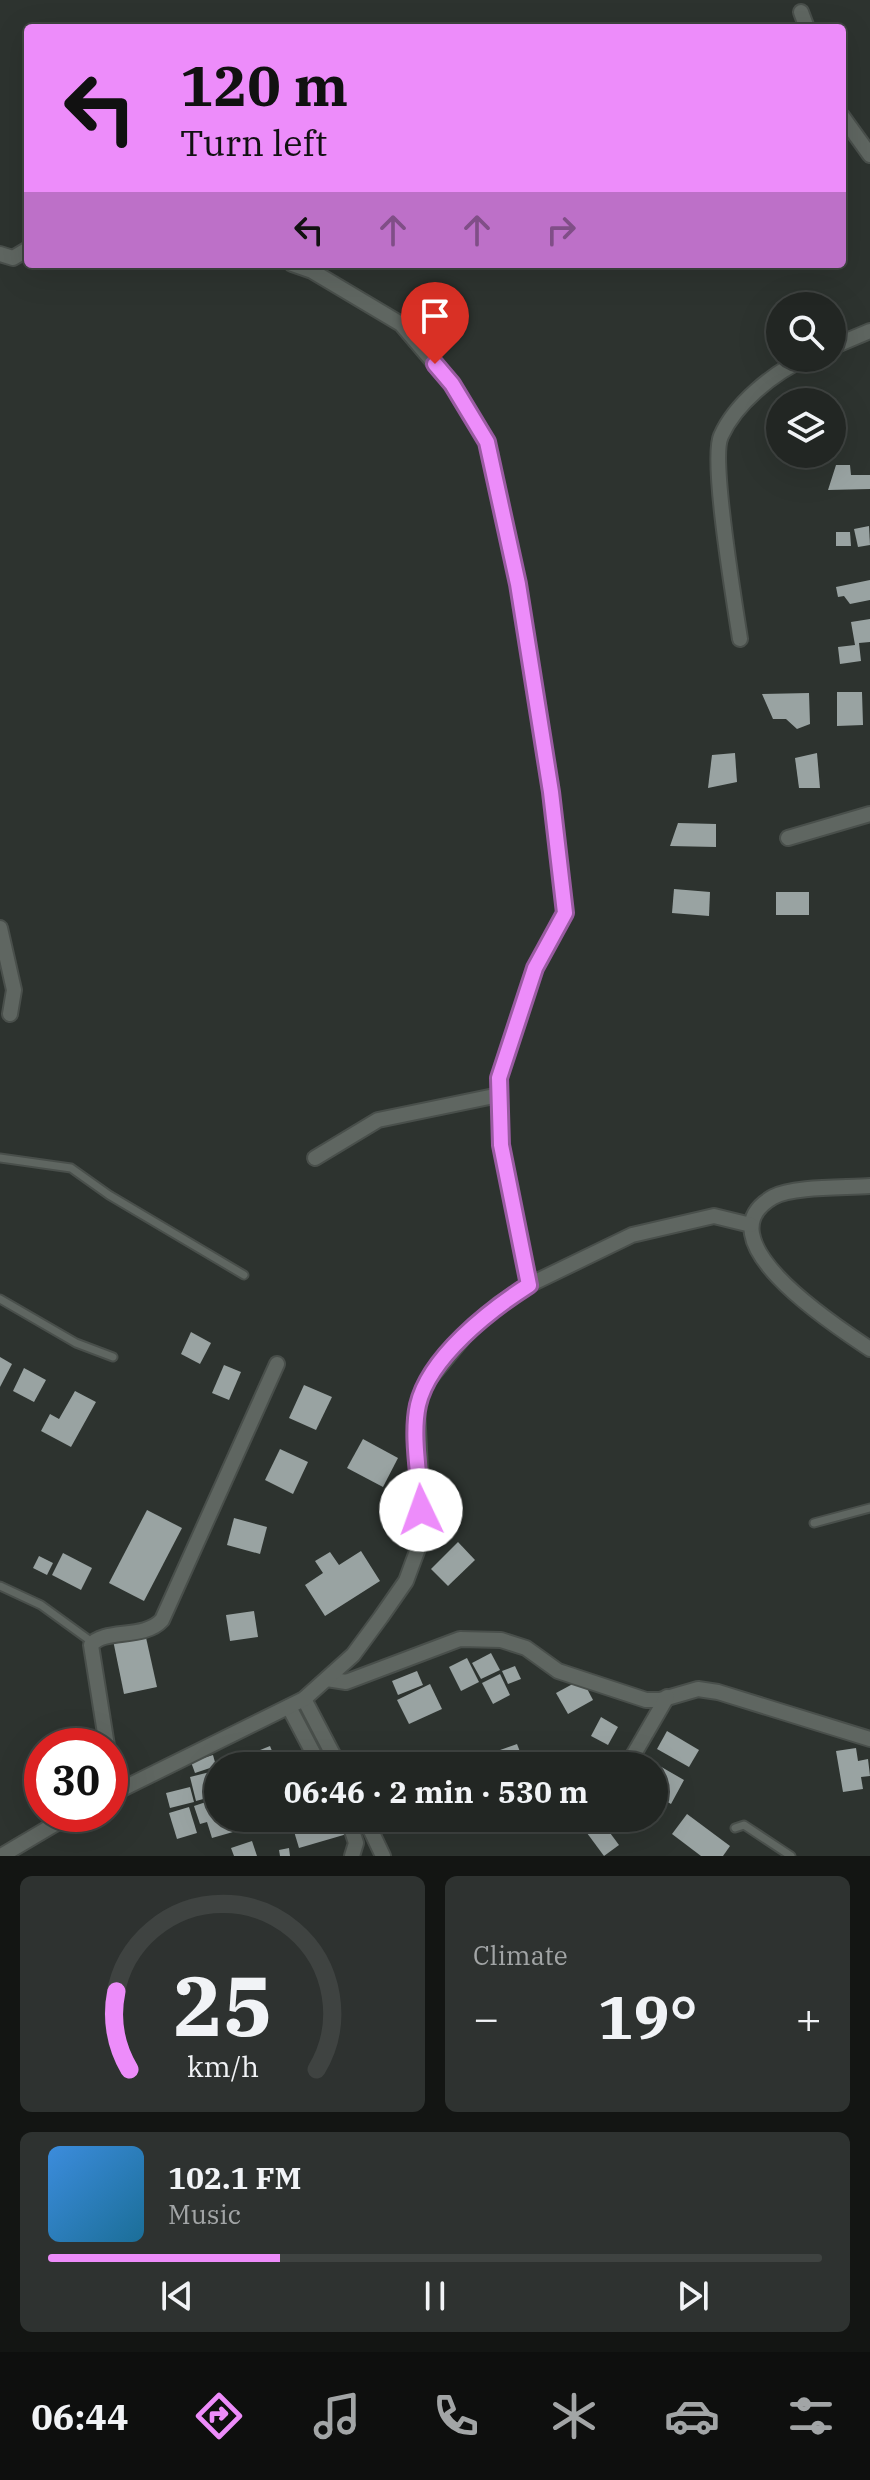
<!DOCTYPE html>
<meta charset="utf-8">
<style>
body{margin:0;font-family:"IBM Plex Serif",serif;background:#2e3230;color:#f1f3f6;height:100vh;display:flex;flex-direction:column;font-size:30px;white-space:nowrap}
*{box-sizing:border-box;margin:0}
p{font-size:26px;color:#a2a5a6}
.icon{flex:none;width:44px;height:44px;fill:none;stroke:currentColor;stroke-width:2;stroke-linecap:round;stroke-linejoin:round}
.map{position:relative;height:1856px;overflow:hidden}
.sheet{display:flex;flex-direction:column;gap:20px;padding:20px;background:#131513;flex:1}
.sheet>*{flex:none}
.guide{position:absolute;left:24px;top:24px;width:822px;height:244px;border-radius:8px;box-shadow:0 8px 32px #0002,0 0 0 2px #3f4341;background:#ed8cfa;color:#111;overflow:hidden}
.tools{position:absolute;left:766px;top:292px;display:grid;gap:16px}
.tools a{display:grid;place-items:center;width:80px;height:80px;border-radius:50%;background:#222623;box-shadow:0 8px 32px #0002,0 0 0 2px #3f4341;font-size:40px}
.speed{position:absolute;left:24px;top:1728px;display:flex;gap:16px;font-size:40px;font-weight:700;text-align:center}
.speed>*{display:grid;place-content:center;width:104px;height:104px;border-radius:50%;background:#222623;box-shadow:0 8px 32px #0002,0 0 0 2px #3f4341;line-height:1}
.speed .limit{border:12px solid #d22;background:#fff;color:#111}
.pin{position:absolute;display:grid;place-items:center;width:68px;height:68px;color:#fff;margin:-82px -34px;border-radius:50% 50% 50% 0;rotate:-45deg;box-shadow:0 0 8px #0007}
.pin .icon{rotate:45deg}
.me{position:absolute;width:88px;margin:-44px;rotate:357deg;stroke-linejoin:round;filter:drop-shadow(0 0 6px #0008)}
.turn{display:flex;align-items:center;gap:28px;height:168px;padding:0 24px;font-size:36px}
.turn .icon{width:104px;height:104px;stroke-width:2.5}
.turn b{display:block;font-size:56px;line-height:68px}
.lanes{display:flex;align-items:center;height:76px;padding:0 24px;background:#0003;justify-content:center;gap:40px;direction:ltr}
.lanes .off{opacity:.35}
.big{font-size:60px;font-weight:700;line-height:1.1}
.sheet .widget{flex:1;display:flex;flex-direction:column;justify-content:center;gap:12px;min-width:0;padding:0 28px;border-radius:12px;background:#2e3230}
.sheet .dial{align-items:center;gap:0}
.dial svg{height:208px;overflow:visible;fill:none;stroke:#3f4341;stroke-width:7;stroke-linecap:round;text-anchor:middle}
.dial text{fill:#f1f3f6;stroke:none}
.song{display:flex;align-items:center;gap:24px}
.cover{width:96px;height:96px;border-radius:12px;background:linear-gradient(135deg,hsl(210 70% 55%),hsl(200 70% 35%))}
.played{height:8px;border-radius:4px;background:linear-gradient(90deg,#ed8cfa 30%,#3f4341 30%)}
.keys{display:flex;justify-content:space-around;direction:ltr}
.heat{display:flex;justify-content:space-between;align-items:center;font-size:44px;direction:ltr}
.sheet .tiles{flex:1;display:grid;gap:20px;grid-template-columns:1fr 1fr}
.widget:last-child{grid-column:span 2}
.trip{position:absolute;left:204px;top:1752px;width:464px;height:80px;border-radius:40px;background:#222623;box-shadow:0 8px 32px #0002,0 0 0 2px #3f4341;font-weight:700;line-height:80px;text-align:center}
.tabs{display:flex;height:128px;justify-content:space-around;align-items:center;background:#0e0f0e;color:#a2a5a6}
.tabs .icon{width:56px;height:56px}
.tabs .current{color:#ed8cfa}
.tabs b{font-size:36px;color:#f1f3f6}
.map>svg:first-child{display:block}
.building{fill:#99a3a2}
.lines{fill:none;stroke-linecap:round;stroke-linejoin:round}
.lane-casing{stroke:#494f4b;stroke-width:11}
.street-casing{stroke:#494f4b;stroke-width:18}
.lane{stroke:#5f6661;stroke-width:7}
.street{stroke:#5f6661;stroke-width:14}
.route-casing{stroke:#9a5ba2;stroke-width:20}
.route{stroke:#ed8cfa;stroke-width:14}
</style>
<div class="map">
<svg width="870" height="1856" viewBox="0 0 870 1856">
<rect width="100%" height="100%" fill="#2d332f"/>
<g class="building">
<path d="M 836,465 L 850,465 L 851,475 L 870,475 L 870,489 L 828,490 Z"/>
<path d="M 869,526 L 870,545 L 858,547 L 854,529 Z"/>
<path d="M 836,532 L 850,532 L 851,546 L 836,546 Z"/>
<path d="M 870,580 L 870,600 L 850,604 L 844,596 L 838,597 L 836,587 Z"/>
<path d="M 870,619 L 870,642 L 859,643 L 861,661 L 840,664 L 838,647 L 855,645 L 851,622 Z"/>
<path d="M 837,692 L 862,692 L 863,725 L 837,726 Z"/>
<path d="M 809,693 L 810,724 L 797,729 L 786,719 L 773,719 L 762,694 Z"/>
<path d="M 735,753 L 737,782 L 708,788 L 712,755 Z"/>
<path d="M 817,753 L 820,788 L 799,788 L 795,758 Z"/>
<path d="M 678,823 L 716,824 L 716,847 L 670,846 Z"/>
<path d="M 674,889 L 710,892 L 709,916 L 672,913 Z"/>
<rect x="776" y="892" width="33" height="23"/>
<path d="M 191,1332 L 211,1343 L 200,1364 L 181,1354 Z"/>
<path d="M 0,1357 L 12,1364 L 0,1387 Z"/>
<path d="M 224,1365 L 241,1372 L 229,1400 L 212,1393 Z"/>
<path d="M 24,1368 L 46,1380 L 34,1402 L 13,1391 Z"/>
<path d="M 304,1385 L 332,1397 L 316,1430 L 289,1418 Z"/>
<path d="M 75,1391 L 96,1402 L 71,1447 L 41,1431 L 50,1414 L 59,1419 Z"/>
<path d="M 363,1439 L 398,1458 L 383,1487 L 347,1468 Z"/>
<path d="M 280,1449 L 308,1462 L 293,1494 L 265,1480 Z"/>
<path d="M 147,1510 L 182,1528 L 144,1601 L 109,1583 Z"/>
<path d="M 234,1518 L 267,1527 L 260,1554 L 227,1545 Z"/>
<path d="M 458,1542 L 475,1560 L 448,1586 L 431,1569 Z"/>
<path d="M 361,1551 L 380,1581 L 325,1616 L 305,1585 L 323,1573 L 315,1561 L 330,1552 L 339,1565 Z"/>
<path d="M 63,1553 L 92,1568 L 81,1590 L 52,1575 Z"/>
<path d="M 39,1556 L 53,1563 L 47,1575 L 33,1568 Z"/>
<path d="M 254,1611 L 258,1637 L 230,1641 L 226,1615 Z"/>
<path d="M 145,1633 L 157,1687 L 124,1694 L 113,1640 Z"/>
<path d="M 491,1653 L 500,1670 L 481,1679 L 472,1663 Z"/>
<path d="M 467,1658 L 479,1682 L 461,1691 L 449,1667 Z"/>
<path d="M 515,1666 L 521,1679 L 508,1684 L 502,1671 Z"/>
<path d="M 417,1671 L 423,1685 L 398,1695 L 392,1681 Z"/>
<path d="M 500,1674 L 510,1695 L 493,1704 L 482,1683 Z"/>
<path d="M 582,1679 L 593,1700 L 568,1714 L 556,1693 Z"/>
<path d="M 430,1684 L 442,1709 L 409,1724 L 397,1700 Z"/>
<path d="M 601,1717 L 618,1727 L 608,1745 L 591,1736 Z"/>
<path d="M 667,1731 L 699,1750 L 689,1767 L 657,1749 Z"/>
<path d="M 517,1744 L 524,1762 L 513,1766 L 487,1766 L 483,1756 Z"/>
<path d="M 270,1746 L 278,1766 L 249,1766 L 245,1756 Z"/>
<path d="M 856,1748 L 858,1761 L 868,1759 L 870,1776 L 861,1777 L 863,1789 L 843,1792 L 836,1751 Z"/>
<path d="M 213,1755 L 216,1766 L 195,1773 L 191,1762 Z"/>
<path d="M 651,1761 L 684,1780 L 671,1804 L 654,1794 L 654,1766 L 648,1766 Z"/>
<path d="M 214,1771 L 218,1795 L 196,1801 L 190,1777 Z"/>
<path d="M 190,1787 L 194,1802 L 170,1808 L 166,1793 Z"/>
<path d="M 218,1798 L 218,1818 L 228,1818 L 233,1832 L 212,1838 L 207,1822 L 200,1824 L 194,1806 Z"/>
<path d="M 189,1807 L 197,1833 L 177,1839 L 169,1813 Z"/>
<path d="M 687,1814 L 730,1846 L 723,1856 L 701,1856 L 672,1834 Z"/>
<path d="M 259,1818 L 286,1818 L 262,1827 Z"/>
<path d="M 290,1818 L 342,1818 L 347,1834 L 299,1848 Z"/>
<path d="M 599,1818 L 619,1845 L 604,1856 L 584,1829 Z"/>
<path d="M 605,1818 L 642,1818 L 614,1834 Z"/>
<path d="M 252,1841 L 257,1856 L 234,1856 L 231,1848 Z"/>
<path d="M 289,1848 L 290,1856 L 280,1856 L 279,1850 Z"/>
</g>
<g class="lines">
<defs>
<g id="lane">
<path d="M 0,1158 L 71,1168 L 109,1195 L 244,1275"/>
<path d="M 0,1299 L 76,1343 L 113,1357"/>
<path d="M 814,1523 L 870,1508"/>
<path d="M 0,1586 L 41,1605 L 92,1642"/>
<path d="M 735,1828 L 744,1825 L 791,1856"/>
</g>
<g id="street">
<path d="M 801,12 L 807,28"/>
<path d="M 842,116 L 870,155"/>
<path d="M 0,254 L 13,258 L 28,249"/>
<path d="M 292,264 L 312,271 L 401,324 L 452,384 L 487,442 L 518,584 L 551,792 L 565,913 L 535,968 L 499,1078 L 501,1145 L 529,1285"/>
<path d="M 832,347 L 870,331"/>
<path d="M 740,639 C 735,605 710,459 721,436 C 735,404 774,372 806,358"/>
<path d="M 788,838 L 870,814"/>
<path d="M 0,928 L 14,990 L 10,1014"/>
<path d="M 315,1158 L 378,1120 L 499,1095"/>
<path d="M 870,1186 C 846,1188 793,1186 773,1197 C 699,1239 837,1327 870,1349"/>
<path d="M 327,1679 L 346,1682 L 460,1639 L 501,1640 L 526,1648 L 558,1671 L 646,1700 L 660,1700 L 698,1689 L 718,1692 L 870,1739"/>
<path d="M 304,1699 L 339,1766"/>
<path d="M 289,1707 L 320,1766"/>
<path d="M 107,1746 L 91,1645 C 104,1628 144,1640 162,1620 L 277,1364"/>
<path d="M 627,1766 L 667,1697"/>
<path d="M 110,1773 L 112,1794"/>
<path d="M 110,1795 L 304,1699 L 353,1655 L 381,1617 L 406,1581 L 423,1535 L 417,1407 L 425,1384 L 468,1332 L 499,1304 L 529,1285 L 632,1235 L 714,1216 L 751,1225"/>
<path d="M 348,1818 L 356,1843 L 352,1856"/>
<path d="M 365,1818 L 383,1856"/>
<path d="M 1,1856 L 72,1814"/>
</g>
</defs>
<use href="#lane" class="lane-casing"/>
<use href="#street" class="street-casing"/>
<use href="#lane" class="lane"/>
<use href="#street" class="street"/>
</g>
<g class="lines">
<defs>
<path id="route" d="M 421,1510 C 420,1477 411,1437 418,1405 C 429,1357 490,1310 529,1285 L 501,1145 L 499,1078 L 535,968 L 565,913 L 551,792 L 518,584 L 487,442 L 452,384 L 435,364"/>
</defs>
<use href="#route" class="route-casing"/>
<use href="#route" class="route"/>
</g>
</svg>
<div class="tools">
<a><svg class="icon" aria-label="search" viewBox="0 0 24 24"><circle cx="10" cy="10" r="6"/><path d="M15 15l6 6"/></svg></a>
<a><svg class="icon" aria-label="layers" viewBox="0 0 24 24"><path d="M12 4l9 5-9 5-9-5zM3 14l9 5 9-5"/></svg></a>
</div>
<div class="speed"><div class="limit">30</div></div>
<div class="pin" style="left:435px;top:364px;background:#d93025"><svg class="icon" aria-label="arrive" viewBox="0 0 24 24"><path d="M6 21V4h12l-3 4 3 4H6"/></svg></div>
<svg class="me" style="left:421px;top:1510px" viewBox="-20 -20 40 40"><circle r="19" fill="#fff"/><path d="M0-13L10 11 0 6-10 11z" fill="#ed8cfa"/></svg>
<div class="trip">06:46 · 2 min · 530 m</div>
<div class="guide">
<div class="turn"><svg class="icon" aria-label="left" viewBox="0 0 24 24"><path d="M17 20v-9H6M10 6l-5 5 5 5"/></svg><div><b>120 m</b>Turn left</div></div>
<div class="lanes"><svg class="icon" aria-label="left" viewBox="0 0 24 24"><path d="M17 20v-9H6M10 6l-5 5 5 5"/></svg><svg class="icon off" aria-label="ahead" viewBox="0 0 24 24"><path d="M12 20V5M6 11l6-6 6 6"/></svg><svg class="icon off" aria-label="ahead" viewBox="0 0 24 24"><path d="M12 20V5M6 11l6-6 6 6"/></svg><svg class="icon off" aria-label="right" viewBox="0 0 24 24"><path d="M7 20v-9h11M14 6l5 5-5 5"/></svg></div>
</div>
</div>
<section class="sheet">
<div class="tiles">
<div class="widget dial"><svg viewBox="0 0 100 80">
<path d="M14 69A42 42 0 1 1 86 69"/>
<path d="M14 69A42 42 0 0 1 9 39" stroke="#ed8cfa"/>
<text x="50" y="56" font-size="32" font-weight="700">25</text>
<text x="50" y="72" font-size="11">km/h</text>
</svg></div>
<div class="widget"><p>Climate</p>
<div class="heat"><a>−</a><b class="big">19°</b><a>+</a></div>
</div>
<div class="widget">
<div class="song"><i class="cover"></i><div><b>102.1 FM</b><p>Music</p></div></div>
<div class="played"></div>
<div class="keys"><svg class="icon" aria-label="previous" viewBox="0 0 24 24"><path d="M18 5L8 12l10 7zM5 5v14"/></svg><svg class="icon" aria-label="pause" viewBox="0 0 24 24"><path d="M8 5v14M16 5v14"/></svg><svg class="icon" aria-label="next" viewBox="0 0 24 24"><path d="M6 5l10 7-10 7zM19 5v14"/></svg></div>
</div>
</div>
</section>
<nav class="tabs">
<b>06:44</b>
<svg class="icon current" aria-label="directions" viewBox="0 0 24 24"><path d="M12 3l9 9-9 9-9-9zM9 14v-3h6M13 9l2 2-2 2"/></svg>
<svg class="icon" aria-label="music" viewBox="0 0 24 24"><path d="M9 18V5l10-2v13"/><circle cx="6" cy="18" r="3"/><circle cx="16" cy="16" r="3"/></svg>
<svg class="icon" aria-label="phone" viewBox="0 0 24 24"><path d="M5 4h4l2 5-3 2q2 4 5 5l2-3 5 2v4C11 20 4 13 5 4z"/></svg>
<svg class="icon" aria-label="climate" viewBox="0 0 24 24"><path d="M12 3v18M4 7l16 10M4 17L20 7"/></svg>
<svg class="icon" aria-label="car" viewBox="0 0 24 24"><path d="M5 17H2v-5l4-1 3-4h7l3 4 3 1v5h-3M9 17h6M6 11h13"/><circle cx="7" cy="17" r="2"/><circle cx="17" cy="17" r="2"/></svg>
<svg class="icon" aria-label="filters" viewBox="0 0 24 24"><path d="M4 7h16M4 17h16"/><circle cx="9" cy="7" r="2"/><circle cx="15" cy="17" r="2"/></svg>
</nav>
